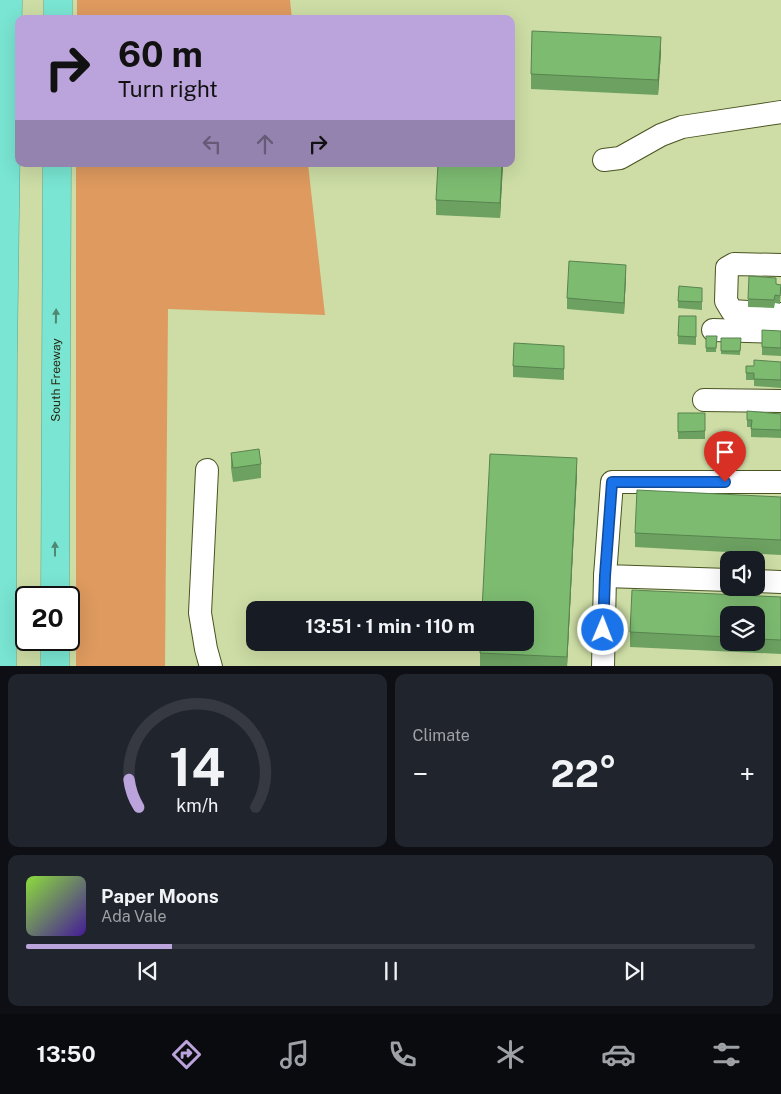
<!DOCTYPE html>
<meta charset="utf-8">
<style>
body{margin:0;font-family:"Public Sans",sans-serif;background:#20242c;color:#f1f3f6;height:100vh;display:flex;flex-direction:column;font-size:19px;white-space:nowrap}
*{box-sizing:border-box;margin:0}
p{font-size:16px;color:#9ea1a6}
.icon{flex:none;width:28px;height:28px;fill:none;stroke:currentColor;stroke-width:2;stroke-linecap:round;stroke-linejoin:round}
.map{position:relative;height:666px;overflow:hidden}
.details{display:flex;flex-direction:column;gap:8px;padding:8px;background:#0d0f14;flex:1}
.details>*{flex:none}
.banner{position:absolute;left:15px;top:15px;width:500px;height:152px;border-radius:10px;box-shadow:0 5px 20px #0002;background:#bba4db;color:#111;overflow:hidden}
.controls{position:absolute;left:720px;top:551px;display:grid;gap:10px}
.controls a{display:grid;place-items:center;width:45px;height:45px;border-radius:10px;background:#171b24;box-shadow:0 5px 20px #0002;font-size:25px}
.speed{position:absolute;left:15px;top:586px;display:flex;gap:10px;font-size:25px;font-weight:700;text-align:center}
.speed>*{display:grid;place-content:center;width:65px;height:65px;border-radius:50%;background:#171b24;box-shadow:0 5px 20px #0002;line-height:1}
.speed .limit{border:2px solid #111;border-radius:8px;background:#fff;color:#111}
.pin{position:absolute;display:grid;place-items:center;width:42px;height:42px;color:#fff;margin:-51px -21px;border-radius:50% 50% 50% 0;rotate:-45deg;box-shadow:0 0 5px #0007}
.pin .icon{rotate:45deg}
.me{position:absolute;width:55px;margin:-28px;rotate:1deg;stroke-linejoin:round;filter:drop-shadow(0 0 4px #0008)}
.turn{display:flex;align-items:center;gap:18px;height:105px;padding:0 20px;font-size:22px}
.turn .icon{width:65px;height:65px;stroke-width:2.5}
.turn b{display:block;font-size:35px;line-height:42px}
.lanes{display:flex;align-items:center;height:48px;padding:0 20px;background:#0003;justify-content:center;gap:25px;direction:ltr}
.lanes .off{opacity:.35}
.big{font-size:38px;font-weight:700;line-height:1.1}
.details .widget{flex:1;display:flex;flex-direction:column;justify-content:center;gap:8px;min-width:0;padding:0 18px;border-radius:10px;background:#20242c}
.details .dial{align-items:center;gap:0}
.dial svg{height:130px;overflow:visible;fill:none;stroke:#363941;stroke-width:7;stroke-linecap:round;text-anchor:middle}
.dial text{fill:#f1f3f6;stroke:none}
.song{display:flex;align-items:center;gap:15px}
.cover{width:60px;height:60px;border-radius:8px;background:linear-gradient(135deg,hsl(90 70% 55%),hsl(260 70% 35%))}
.played{height:5px;border-radius:2px;background:linear-gradient(90deg,#bba4db 20%,#363941 20%)}
.keys{display:flex;justify-content:space-around;direction:ltr}
.heat{display:flex;justify-content:space-between;align-items:center;font-size:28px;direction:ltr}
.details .tiles{flex:1;display:grid;gap:8px;grid-template-columns:1fr 1fr}
.widget:last-child{grid-column:span 2}
.trip{position:absolute;left:246px;top:601px;width:288px;height:50px;border-radius:10px;background:#171b24;box-shadow:0 5px 20px #0002;font-weight:700;line-height:50px;text-align:center}
.tabs{display:flex;height:80px;justify-content:space-around;align-items:center;background:#090b0e;color:#9ea1a6}
.tabs .icon{width:35px;height:35px}
.tabs .on{color:#bba4db}
.tabs b{font-size:22px;color:#f1f3f6}
.map>svg:first-child{display:block}
.green{fill:#de9a5f}
.lines{fill:none;stroke-linecap:round;stroke-linejoin:round}
.minor-casing{stroke:#495421;stroke-width:24}
.highway-casing{stroke:#5ba38f;stroke-width:29}
.minor{stroke:#fff;stroke-width:22}
.highway{stroke:#79e5d2;stroke-width:28}
.wall{fill:#6ca161;fill-rule:evenodd}
.shaded-wall{fill:#58834f}
.building{fill:#7dbb71;stroke:#58834f}
.oneway{fill:#4e8772}
.route-casing{stroke:#114b97;stroke-width:12}
.route{stroke:#1a73e8;stroke-width:9}
.labels{text-anchor:middle;dominant-baseline:central;stroke-width:4;stroke-linejoin:round;paint-order:stroke}
.street-label{font-size:12px;fill:#232913;stroke:#cddda5}
</style>
<div class="map">
<svg width="781" height="667" viewBox="0 0 781 667">
<rect width="100%" height="100%" fill="#cddda5"/>
<g class="green">
<path d="M 77,0 L 290,0 L 292,19 L 77,19 Z"/>
<path d="M 76,164 L 308,164 L 325,315 L 168,309 L 165,666 L 76,666 Z"/>
</g>
<g class="lines">
<defs>
<g id="minor">
<path d="M 604,160 L 620,158 L 661,135 L 682,127 L 781,112"/>
<path d="M 781,265 L 734,264 L 727,268 L 726,301 L 732,311 L 781,314"/>
<path d="M 713,330 L 781,332"/>
<path d="M 704,400 L 781,401"/>
<path d="M 207,470 L 200,613 L 206,649 L 211,667"/>
<path d="M 729,580 L 605,576 L 612,482 L 781,482"/>
<path d="M 756,581 L 781,582"/>
<path d="M 603,667 L 605,576"/>
</g>
<g id="highway">
<path d="M 58,19 L 58,0"/>
<path id="s1" d="M 55,598 L 57,164"/>
<path d="M 2,667 L 3,358 L 8,0"/>
<path d="M 55,667 L 55,640"/>
</g>
</defs>
<use href="#minor" class="minor-casing"/>
<use href="#highway" class="highway-casing"/>
<use href="#minor" class="minor"/>
<use href="#highway" class="highway"/>
</g>
<g class="wall">
<path d="M 661,52 L 658,95 L 531,89 L 531,74 Z"/>
<path d="M 503,164 L 500,218 L 436,215 L 436,200 Z"/>
<path d="M 626,277 L 624,314 L 567,309 L 567,298 Z"/>
<path d="M 776,284 L 781,285 L 780,304 L 775,303 L 774,308 L 748,307 L 748,299 Z"/>
<path d="M 702,288 L 702,310 L 678,308 L 678,301 Z"/>
<path d="M 696,316 L 696,345 L 678,344 L 678,336 Z"/>
<path d="M 762,330 L 781,331 L 781,356 L 762,355 Z"/>
<path d="M 706,336 L 717,336 L 716,352 L 706,352 Z"/>
<path d="M 721,338 L 741,338 L 740,355 L 721,354 Z"/>
<path d="M 564,346 L 564,380 L 513,377 L 513,366 Z"/>
<path d="M 781,362 L 781,388 L 754,386 L 754,380 L 746,380 L 746,366 L 754,366 Z"/>
<path d="M 747,411 L 781,414 L 781,438 L 751,437 L 751,427 L 747,427 Z"/>
<rect x="678" y="413" width="27" height="26"/>
<path d="M 231,453 L 261,464 L 261,478 L 233,482 L 231,468 Z"/>
<path d="M 577,473 L 567,667 L 480,667 L 480,653 Z"/>
<path d="M 781,497 L 781,555 L 635,547 L 635,533 Z"/>
<path d="M 781,597 L 781,654 L 630,647 L 630,632 ZM 729,615 L 756,615 L 756,642 L 729,642 Z"/>
</g>
<g class="shaded-wall">
<path d="M 661,37 L 661,52 L 658,95 L 658,80 Z"/>
<path d="M 502,164 L 503,164 L 500,218 L 500,203 Z"/>
<path d="M 626,265 L 626,277 L 624,314 L 624,303 Z"/>
<path d="M 577,458 L 577,473 L 567,667 L 567,657 Z"/>
</g>
<g class="building">
<path d="M 532,31 L 661,37 L 658,80 L 531,74 Z"/>
<path d="M 438,164 L 502,164 L 500,203 L 436,200 Z"/>
<path d="M 569,261 L 626,265 L 624,303 L 567,298 Z"/>
<path d="M 749,276 L 776,278 L 776,284 L 781,285 L 780,296 L 775,295 L 774,300 L 748,299 Z"/>
<path d="M 679,286 L 702,288 L 702,302 L 678,301 Z"/>
<path d="M 679,316 L 696,316 L 696,337 L 678,336 Z"/>
<path d="M 762,330 L 781,331 L 781,348 L 762,347 Z"/>
<path d="M 706,336 L 717,336 L 716,348 L 706,348 Z"/>
<path d="M 721,338 L 741,338 L 740,351 L 721,351 Z"/>
<path d="M 514,343 L 564,346 L 564,369 L 513,366 Z"/>
<path d="M 754,360 L 781,362 L 781,380 L 754,379 L 754,373 L 746,373 L 746,366 L 754,366 Z"/>
<path d="M 747,411 L 781,414 L 781,430 L 751,429 L 752,420 L 747,420 Z"/>
<path d="M 678,413 L 705,413 L 705,431 L 678,432 Z"/>
<path d="M 259,449 L 261,464 L 233,468 L 231,453 Z"/>
<path d="M 490,454 L 577,458 L 567,657 L 480,653 L 481,642 L 525,642 L 525,610 L 482,610 Z"/>
<path d="M 637,490 L 781,497 L 781,540 L 635,533 Z"/>
<path d="M 632,590 L 781,597 L 781,640 L 756,639 L 756,615 L 729,615 L 729,637 L 630,632 Z"/>
</g>
<defs><path id="oneway-solid" d="M-6-.8H1V-3.2L6.5 0L1 3.2V.8H-6Z" transform="scale(1.25)"/></defs>
<g class="oneway">
<use href="#oneway-solid" transform="translate(56 316) rotate(-89)"/>
<use href="#oneway-solid" transform="translate(55 549) rotate(-90)"/>
</g>
<g class="lines">
<defs>
<path id="route" d="M 603,630 L 605,576 L 612,482 L 725,482"/>
</defs>
<use href="#route" class="route-casing"/>
<use href="#route" class="route"/>
</g>
<g class="labels">
<g class="street-label">
<text stroke="none"><textPath href="#s1" startOffset="218">South Freeway</textPath></text>
</g>
</g>
</svg>
<div class="controls">
<a><svg class="icon" aria-label="sound" viewBox="0 0 24 24"><path d="M4 9h4l5-4v14l-5-4H4zM17 9q2 3 0 6"/></svg></a>
<a><svg class="icon" aria-label="layers" viewBox="0 0 24 24"><path d="M12 4l9 5-9 5-9-5zM3 14l9 5 9-5"/></svg></a>
</div>
<div class="speed"><div class="limit">20</div></div>
<div class="pin" style="left:725px;top:482px;background:#d93025"><svg class="icon" aria-label="arrive" viewBox="0 0 24 24"><path d="M6 21V4h12l-3 4 3 4H6"/></svg></div>
<svg class="me" style="left:603px;top:630px" viewBox="-20 -20 40 40"><circle r="17" fill="#1a73e8" stroke="#fff" stroke-width="3"/><path d="M0-11L8 9 0 5-8 9z" fill="#fff"/></svg>
<div class="trip">13:51 · 1 min · 110 m</div>
<div class="banner">
<div class="turn"><svg class="icon" aria-label="right" viewBox="0 0 24 24"><path d="M7 20v-9h11M14 6l5 5-5 5"/></svg><div><b>60 m</b>Turn right</div></div>
<div class="lanes"><svg class="icon off" aria-label="left" viewBox="0 0 24 24"><path d="M17 20v-9H6M10 6l-5 5 5 5"/></svg><svg class="icon off" aria-label="ahead" viewBox="0 0 24 24"><path d="M12 20V5M6 11l6-6 6 6"/></svg><svg class="icon" aria-label="right" viewBox="0 0 24 24"><path d="M7 20v-9h11M14 6l5 5-5 5"/></svg></div>
</div>
</div>
<section class="details">
<div class="tiles">
<div class="widget dial"><svg viewBox="0 0 100 80">
<path d="M14 69A42 42 0 1 1 86 69"/>
<path d="M14 69A42 42 0 0 1 8 52" stroke="#bba4db"/>
<text x="50" y="56" font-size="32" font-weight="700">14</text>
<text x="50" y="72" font-size="11">km/h</text>
</svg></div>
<div class="widget"><p>Climate</p>
<div class="heat"><a>−</a><b class="big">22°</b><a>+</a></div>
</div>
<div class="widget">
<div class="song"><i class="cover"></i><div><b>Paper Moons</b><p>Ada Vale</p></div></div>
<div class="played"></div>
<div class="keys"><svg class="icon" aria-label="previous" viewBox="0 0 24 24"><path d="M18 5L8 12l10 7zM5 5v14"/></svg><svg class="icon" aria-label="pause" viewBox="0 0 24 24"><path d="M8 5v14M16 5v14"/></svg><svg class="icon" aria-label="next" viewBox="0 0 24 24"><path d="M6 5l10 7-10 7zM19 5v14"/></svg></div>
</div>
</div>
</section>
<nav class="tabs">
<b>13:50</b>
<svg class="icon on" aria-label="directions" viewBox="0 0 24 24"><path d="M12 3l9 9-9 9-9-9zM9 14v-3h6M13 9l2 2-2 2"/></svg>
<svg class="icon" aria-label="music" viewBox="0 0 24 24"><path d="M9 18V5l10-2v13"/><circle cx="6" cy="18" r="3"/><circle cx="16" cy="16" r="3"/></svg>
<svg class="icon" aria-label="phone" viewBox="0 0 24 24"><path d="M5 4h4l2 5-3 2q2 4 5 5l2-3 5 2v4C11 20 4 13 5 4z"/></svg>
<svg class="icon" aria-label="climate" viewBox="0 0 24 24"><path d="M12 3v18M4 7l16 10M4 17L20 7"/></svg>
<svg class="icon" aria-label="car" viewBox="0 0 24 24"><path d="M5 17H2v-5l4-1 3-4h7l3 4 3 1v5h-3M9 17h6M6 11h13"/><circle cx="7" cy="17" r="2"/><circle cx="17" cy="17" r="2"/></svg>
<svg class="icon" aria-label="filters" viewBox="0 0 24 24"><path d="M4 7h16M4 17h16"/><circle cx="9" cy="7" r="2"/><circle cx="15" cy="17" r="2"/></svg>
</nav>
